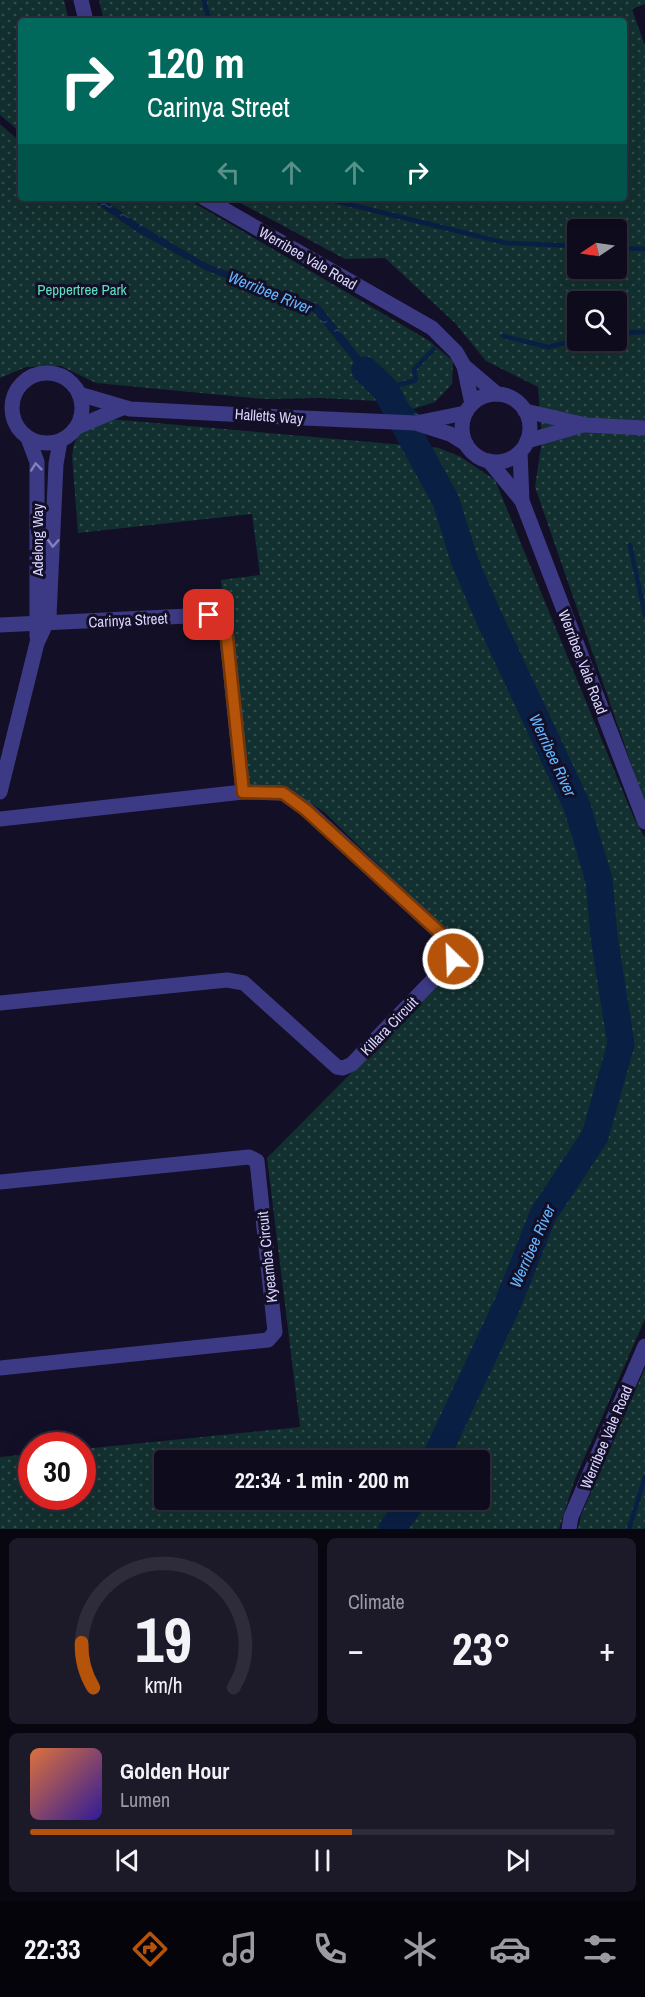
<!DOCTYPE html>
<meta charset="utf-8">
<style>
body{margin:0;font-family:"Archivo Narrow",sans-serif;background:#1c1929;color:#f1f3f6;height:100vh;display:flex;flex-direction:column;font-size:22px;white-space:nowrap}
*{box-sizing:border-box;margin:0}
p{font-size:20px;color:#9b9ba3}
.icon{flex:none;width:33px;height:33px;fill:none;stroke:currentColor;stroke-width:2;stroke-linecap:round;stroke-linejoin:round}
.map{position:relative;height:1529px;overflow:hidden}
.details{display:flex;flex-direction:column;gap:9px;padding:9px;background:#08060f;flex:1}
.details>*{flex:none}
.hud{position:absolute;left:18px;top:18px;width:609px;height:183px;border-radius:6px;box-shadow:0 6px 24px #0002,0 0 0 2px #2e2b3b;background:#00695c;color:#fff;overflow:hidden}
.needle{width:39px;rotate:257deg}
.tools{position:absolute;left:567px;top:219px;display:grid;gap:12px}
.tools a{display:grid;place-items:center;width:60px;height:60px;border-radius:6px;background:#0e0b1c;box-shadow:0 6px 24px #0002,0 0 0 2px #2e2b3b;font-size:30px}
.speed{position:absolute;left:18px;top:1432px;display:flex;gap:12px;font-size:30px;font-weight:700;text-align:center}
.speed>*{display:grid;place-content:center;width:78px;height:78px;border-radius:50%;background:#0e0b1c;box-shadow:0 6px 24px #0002,0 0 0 2px #2e2b3b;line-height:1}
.speed .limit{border:9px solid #d22;background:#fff;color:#111}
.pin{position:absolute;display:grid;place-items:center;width:51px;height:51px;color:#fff;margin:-26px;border-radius:12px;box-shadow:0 3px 9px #0006}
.me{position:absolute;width:66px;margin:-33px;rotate:336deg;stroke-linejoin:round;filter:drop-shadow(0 0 4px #0008)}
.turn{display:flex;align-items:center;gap:21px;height:126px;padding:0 30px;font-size:27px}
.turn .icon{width:78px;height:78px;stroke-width:2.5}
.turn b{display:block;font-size:42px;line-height:51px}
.lanes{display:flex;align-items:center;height:57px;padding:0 30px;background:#0003;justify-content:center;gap:30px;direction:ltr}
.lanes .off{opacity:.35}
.big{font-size:45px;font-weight:700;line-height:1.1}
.details .tile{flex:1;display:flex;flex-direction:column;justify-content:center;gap:9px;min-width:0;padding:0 21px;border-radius:9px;background:#1c1929}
.details .dial{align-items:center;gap:0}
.dial svg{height:156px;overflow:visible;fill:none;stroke:#2e2b3b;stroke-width:7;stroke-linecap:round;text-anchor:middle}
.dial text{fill:#f1f3f6;stroke:none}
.song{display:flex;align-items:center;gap:18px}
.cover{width:72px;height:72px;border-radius:9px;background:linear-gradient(135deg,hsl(20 70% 55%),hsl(250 70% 35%))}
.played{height:6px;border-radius:3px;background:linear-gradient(90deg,#b45309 55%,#2e2b3b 55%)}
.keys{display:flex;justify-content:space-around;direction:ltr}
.heat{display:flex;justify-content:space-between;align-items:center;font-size:33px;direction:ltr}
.details .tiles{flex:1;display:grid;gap:9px;grid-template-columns:1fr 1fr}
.tile:last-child{grid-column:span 2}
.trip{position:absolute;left:154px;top:1450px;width:336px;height:60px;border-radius:6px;background:#0e0b1c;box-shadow:0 6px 24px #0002,0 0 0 2px #2e2b3b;font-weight:700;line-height:60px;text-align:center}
.dock{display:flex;height:96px;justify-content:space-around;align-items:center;background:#06040b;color:#9b9ba3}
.dock .icon{width:42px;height:42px}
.dock .current{color:#b45309}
.dock b{font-size:27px;color:#f1f3f6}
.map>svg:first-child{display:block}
.park{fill:url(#park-dots);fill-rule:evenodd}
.water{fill:url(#water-ripples)}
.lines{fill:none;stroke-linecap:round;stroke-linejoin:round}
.stream{stroke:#0a1f44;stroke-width:4.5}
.river{stroke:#0a1f44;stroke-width:27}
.minor{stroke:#3d3a85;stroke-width:15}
.tertiary{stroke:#3d3a85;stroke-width:15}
.oneway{stroke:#837fbc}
.route-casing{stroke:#753606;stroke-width:15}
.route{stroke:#b45309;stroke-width:10}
.labels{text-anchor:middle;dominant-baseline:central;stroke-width:6;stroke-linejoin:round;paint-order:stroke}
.street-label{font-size:15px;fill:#d9d4ff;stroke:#130f26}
.park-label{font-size:15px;fill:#5fe0c0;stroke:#130f26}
.water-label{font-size:16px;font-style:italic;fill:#62b6ff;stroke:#130f26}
</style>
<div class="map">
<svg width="645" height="1529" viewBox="0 0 645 1529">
<defs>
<pattern id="park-dots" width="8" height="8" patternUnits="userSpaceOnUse" patternTransform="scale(1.5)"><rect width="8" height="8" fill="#12302f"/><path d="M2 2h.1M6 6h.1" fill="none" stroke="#344d4e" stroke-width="1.8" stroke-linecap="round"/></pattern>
<pattern id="water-ripples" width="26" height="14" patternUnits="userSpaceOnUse" patternTransform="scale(1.5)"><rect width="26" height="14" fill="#0a1f44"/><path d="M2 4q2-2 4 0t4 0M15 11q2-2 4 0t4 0" fill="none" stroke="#2d3f60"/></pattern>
</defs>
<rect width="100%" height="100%" fill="#130f26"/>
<g class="park">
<path d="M 0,0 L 64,0 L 69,21 L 21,21 L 21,133 L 0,115 Z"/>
<path d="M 99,0 L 645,0 L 645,4 L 632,9 L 645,46 L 645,804 L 535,487 L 542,440 L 538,387 L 486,361 L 455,323 L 385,258 L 345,259 L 231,198 L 624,198 L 624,21 L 104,21 ZM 578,230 L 616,230 L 616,268 L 578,268 ZM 578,302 L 616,302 L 616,340 L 578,340 Z"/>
<path d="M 0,124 L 21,142 L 21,198 L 89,198 L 136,231 L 206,270 L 314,312 L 367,377 L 395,402 L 321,398 L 265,399 L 96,383 L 61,366 L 26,367 L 0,378 Z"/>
<path d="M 102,198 L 186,198 L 428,340 L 453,361 L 452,384 L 435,402 L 413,409 L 373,373 L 319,305 L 207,264 L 138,224 Z"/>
<path d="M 110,419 L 439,448 L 461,457 L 495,480 L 633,816 L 645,838 L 645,1319 L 575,1479 L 559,1529 L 0,1529 L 0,1457 L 31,1454 L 32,1497 L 82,1497 L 83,1449 L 300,1427 L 267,1158 L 459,964 L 457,942 L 324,812 L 284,785 L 249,786 L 221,580 L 260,575 L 252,514 L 78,533 L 72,456 L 74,444 L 82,428 ZM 165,1461 L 480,1461 L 480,1500 L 165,1500 Z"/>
<path d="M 645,1368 L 645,1529 L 578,1529 L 581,1515 Z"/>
</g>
<path class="water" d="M 89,198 L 102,198 L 138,224 L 207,264 L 319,305 L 373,373 L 421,416 L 415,420 L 367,377 L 314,312 L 206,270 L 136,231 Z"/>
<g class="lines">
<g class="stream">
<path d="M 204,0 L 209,21"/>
<path d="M 323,198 L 506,243 L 578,246"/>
<path d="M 616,248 L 645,249"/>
<path d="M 616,333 L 645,332"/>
<path d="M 503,336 L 548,347 L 578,340"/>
<path d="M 385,389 L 416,380 L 414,369 L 434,349"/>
<path d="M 630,545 L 645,615"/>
<path d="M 629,1529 L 645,1477"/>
</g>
<g class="river">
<path d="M 365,370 L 385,389 L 446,501 L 465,562 L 490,620 L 577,806 L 599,880 L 604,936 L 621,1044 L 595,1136 L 543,1215 L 508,1303 L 434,1461"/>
<path d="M 392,1529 L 413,1500"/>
</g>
<g class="minor">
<path d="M 81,0 L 86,21"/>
<path d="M 204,198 L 432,328 L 456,352 L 464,366 L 497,394"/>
<path d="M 464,366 L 472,404"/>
<path d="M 520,452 L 522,501 L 645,822"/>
<path d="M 489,461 L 522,501"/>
<path d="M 0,625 L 209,615 C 220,621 224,626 227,638 L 243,792"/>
<path d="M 0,819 L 243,792 L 283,793 L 306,809 L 450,942 L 454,951 L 453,959 L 352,1064 L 343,1068 L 337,1067 L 244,983 L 227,980 L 0,1003"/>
<path d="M 0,1182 L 249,1157 L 257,1161 L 275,1332 L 268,1340 L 0,1368"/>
<path d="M 569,1529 L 571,1517 L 645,1346"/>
</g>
<g class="tertiary">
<circle cx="47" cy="408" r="35"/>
<path d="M 79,394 L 130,409 L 304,418 L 416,423 L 465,413"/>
<circle cx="496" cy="428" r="34"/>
<path d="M 525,411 L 586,425 L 645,428"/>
<path d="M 419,424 L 450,434 L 466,444"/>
<path d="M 77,427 L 122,408"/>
<path d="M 28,438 L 37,462 L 37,637"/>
<path d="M 527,441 L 583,425"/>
<path d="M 0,792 L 37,643 L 49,617 L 56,464 L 60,441"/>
</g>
</g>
<defs><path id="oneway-chevron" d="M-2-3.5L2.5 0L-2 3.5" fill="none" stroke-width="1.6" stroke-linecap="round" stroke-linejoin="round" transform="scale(1.5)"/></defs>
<g class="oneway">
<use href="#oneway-chevron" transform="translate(36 467) rotate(-96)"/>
<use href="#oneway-chevron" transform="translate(53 543) rotate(93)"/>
</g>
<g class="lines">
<defs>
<path id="route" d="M 209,615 L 223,625 L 227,638 L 243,792 L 283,793 L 306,810 L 450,942 L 454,951 L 453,959"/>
</defs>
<use href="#route" class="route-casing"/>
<use href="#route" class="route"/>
</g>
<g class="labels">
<g class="street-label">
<text transform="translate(308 258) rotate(30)">Werribee Vale Road</text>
<text transform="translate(269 416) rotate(4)">Halletts Way</text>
<text transform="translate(37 540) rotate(-90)">Adelong Way</text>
<text transform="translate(128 620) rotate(-3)">Carinya Street</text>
<text transform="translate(583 662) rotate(69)">Werribee Vale Road</text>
<text transform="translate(389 1026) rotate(-46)">Killara Circuit</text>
<text transform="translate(267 1257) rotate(-96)">Kyeamba Circuit</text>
<text transform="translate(606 1437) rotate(-67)">Werribee Vale Road</text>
</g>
<g class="park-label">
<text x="82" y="289">Peppertree Park</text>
</g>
<g class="water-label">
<text transform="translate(270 292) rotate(22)">Werribee River</text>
<text transform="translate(553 755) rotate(65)">Werribee River</text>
<text transform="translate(532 1246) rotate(-66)">Werribee River</text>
</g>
</g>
</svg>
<div class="tools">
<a><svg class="needle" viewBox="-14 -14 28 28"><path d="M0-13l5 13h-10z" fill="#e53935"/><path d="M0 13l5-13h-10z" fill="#9b9ba3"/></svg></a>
<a><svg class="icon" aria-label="search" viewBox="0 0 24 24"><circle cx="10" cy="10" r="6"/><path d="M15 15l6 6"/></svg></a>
</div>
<div class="speed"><div class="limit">30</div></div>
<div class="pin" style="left:209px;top:615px;background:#d93025"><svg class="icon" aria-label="arrive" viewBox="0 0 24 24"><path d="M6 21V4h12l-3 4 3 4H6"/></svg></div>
<svg class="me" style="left:453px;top:959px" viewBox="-20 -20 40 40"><circle r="17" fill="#b45309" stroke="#fff" stroke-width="3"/><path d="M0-11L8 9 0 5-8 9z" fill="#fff"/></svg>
<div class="trip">22:34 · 1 min · 200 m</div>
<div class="hud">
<div class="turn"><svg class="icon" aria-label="right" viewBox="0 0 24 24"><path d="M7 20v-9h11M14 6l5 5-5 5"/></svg><div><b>120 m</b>Carinya Street</div></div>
<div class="lanes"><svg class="icon off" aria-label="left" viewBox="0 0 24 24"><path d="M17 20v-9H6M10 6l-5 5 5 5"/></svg><svg class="icon off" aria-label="ahead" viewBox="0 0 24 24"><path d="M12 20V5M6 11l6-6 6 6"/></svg><svg class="icon off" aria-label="ahead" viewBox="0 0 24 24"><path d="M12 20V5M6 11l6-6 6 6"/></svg><svg class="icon" aria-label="right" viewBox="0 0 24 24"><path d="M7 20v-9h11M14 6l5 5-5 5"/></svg></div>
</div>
</div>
<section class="details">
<div class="tiles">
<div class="tile dial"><svg viewBox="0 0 100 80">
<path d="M14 69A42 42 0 1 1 86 69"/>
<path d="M14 69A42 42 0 0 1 8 46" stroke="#b45309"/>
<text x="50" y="56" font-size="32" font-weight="700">19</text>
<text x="50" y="72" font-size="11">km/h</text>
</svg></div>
<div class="tile"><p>Climate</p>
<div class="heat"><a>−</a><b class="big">23°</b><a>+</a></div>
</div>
<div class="tile">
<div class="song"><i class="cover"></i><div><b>Golden Hour</b><p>Lumen</p></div></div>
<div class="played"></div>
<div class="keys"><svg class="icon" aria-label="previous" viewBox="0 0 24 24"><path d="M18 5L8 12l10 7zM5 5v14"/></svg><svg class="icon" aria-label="pause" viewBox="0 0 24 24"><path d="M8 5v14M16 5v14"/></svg><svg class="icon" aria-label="next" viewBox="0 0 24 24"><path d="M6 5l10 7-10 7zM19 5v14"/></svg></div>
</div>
</div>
</section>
<nav class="dock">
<b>22:33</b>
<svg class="icon current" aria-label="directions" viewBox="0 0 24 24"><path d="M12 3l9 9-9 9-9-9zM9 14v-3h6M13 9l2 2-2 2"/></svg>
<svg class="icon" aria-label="music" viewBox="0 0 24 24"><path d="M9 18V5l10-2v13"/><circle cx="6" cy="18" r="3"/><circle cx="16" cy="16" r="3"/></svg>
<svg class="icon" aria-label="phone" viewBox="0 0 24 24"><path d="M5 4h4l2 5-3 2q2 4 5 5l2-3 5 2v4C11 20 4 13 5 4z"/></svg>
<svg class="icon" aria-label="climate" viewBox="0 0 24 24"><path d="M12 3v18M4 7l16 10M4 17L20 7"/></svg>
<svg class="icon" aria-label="car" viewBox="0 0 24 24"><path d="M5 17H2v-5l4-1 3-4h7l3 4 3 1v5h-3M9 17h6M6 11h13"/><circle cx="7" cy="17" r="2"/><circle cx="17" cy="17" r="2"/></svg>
<svg class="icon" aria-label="filters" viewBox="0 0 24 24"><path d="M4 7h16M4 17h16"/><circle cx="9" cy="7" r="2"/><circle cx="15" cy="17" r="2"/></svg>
</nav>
